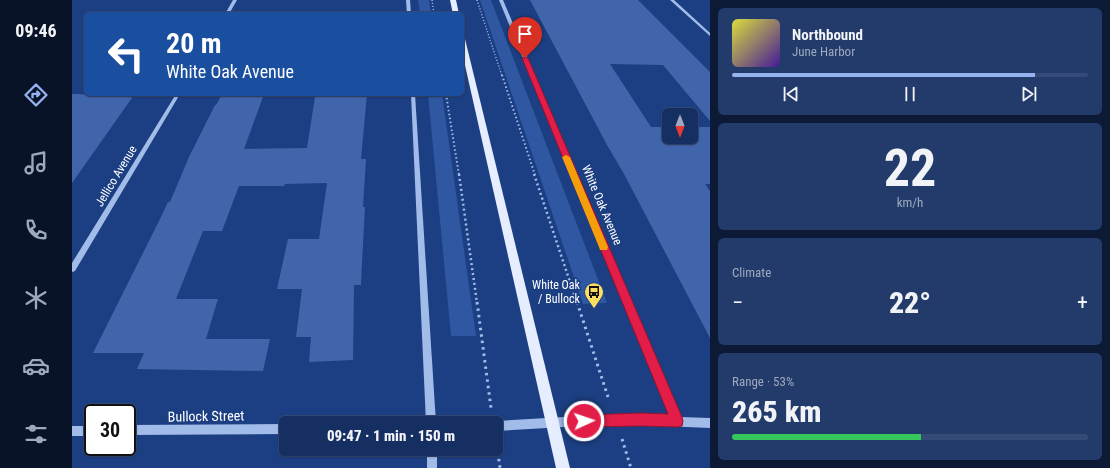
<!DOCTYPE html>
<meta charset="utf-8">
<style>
body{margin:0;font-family:"Roboto Condensed",sans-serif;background:#223b6b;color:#f1f3f6;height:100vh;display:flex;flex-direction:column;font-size:15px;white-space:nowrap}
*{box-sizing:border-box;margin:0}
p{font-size:13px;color:#9da9be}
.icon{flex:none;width:22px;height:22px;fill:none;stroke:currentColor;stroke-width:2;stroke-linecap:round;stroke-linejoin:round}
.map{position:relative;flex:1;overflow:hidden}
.panel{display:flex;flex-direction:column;gap:8px;padding:8px;background:#0c1a36;width:400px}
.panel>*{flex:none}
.top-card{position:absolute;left:12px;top:12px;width:380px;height:84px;border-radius:6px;box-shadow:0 1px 3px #0004,0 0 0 1px #344a77;background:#1a4fa0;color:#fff;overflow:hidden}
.needle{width:26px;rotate:180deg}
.buttons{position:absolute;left:590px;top:108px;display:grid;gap:8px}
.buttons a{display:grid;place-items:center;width:36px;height:36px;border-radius:6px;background:#152f62;box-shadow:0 1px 3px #0004,0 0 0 1px #344a77;font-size:20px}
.speed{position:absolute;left:12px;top:404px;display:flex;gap:8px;font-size:20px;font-weight:700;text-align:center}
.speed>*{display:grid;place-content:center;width:52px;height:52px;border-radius:50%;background:#152f62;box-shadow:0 1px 3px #0004,0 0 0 1px #344a77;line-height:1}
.speed .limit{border:2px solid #111;border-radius:6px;background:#fff;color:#111}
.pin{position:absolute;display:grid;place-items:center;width:34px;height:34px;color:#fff;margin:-41px -17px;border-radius:50% 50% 50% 0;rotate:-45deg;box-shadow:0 0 4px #0007}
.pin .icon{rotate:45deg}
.me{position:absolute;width:44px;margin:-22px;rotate:87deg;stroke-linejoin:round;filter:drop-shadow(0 0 3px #0008)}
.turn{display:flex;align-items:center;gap:14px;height:84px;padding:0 16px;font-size:18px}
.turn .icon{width:52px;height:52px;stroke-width:2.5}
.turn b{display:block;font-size:28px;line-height:34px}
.big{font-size:30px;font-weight:800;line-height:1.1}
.panel .widget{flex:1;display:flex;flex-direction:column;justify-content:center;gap:6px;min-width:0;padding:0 14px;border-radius:6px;background:#223b6b}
.panel .dial{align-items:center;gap:0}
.dial b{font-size:52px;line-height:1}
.song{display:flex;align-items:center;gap:12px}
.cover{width:48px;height:48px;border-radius:6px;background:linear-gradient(135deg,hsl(60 70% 55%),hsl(260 70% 35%))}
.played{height:4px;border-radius:2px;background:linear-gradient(90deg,#95b2f1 85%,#344a77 85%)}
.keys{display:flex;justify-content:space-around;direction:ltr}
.heat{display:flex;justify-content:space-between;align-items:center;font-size:22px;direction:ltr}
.charge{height:6px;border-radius:3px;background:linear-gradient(90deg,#34c759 53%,#344a77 0)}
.trip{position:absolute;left:207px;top:416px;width:224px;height:40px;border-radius:6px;background:#152f62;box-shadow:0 1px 3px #0004,0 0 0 1px #344a77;font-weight:800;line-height:40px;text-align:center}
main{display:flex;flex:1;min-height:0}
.tab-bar{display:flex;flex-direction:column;width:72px;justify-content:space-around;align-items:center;background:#081327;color:#9da9be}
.tab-bar .icon{width:28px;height:28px}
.tab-bar .on{color:#95b2f1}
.tab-bar b{font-size:18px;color:#f1f3f6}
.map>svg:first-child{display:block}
.green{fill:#2f57a2}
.building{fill:#4065aa}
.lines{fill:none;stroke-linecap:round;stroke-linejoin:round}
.path-far3{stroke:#a2bcea;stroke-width:1.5;stroke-dasharray:1 2;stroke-linecap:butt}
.path-far2{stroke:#a2bcea;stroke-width:2;stroke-dasharray:1.5 2.5;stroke-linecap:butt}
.path-far1{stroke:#a2bcea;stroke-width:2.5;stroke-dasharray:2 3;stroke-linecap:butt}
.path{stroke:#a2bcea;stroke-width:3;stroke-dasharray:2.5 4;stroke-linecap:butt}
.minor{fill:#a2bcea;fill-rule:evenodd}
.major{fill:#e6edfe;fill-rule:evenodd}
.route{fill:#e11d48;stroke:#92132f}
.slow{fill:#f59e0b}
.labels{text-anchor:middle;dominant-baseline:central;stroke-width:3;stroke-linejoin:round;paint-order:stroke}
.street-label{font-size:12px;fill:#fff;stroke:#1c3f83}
.poi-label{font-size:12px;fill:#fff;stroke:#1c3f83;text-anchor:end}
.near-street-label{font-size:14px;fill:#fff;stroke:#1c3f83}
</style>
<main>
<nav class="tab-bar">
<b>09:46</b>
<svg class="icon on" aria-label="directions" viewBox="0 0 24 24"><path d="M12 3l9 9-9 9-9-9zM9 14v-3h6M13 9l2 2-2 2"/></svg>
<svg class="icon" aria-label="music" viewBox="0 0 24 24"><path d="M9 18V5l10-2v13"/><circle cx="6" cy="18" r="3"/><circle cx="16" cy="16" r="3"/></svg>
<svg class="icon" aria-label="phone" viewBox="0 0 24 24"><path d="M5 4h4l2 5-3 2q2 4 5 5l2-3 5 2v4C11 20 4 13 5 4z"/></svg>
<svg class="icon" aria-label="climate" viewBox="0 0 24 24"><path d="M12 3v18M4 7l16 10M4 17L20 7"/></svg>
<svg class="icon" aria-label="car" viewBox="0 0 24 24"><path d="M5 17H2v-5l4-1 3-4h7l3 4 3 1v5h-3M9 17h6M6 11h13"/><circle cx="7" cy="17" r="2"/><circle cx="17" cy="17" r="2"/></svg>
<svg class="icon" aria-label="filters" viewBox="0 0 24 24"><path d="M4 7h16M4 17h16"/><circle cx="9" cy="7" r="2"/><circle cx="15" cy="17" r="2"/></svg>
</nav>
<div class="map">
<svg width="638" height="468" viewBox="0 0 638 468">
<rect width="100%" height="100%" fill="#1c3f83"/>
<g class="green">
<path d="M 346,0 L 357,0 L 359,14 L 348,14 Z"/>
<path d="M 408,0 L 419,0 L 535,303 L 511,304 Z"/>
<path d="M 356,94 L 370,94 L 404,336 L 379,336 Z"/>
</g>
<g class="building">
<path d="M 458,0 L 566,0 L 638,72 L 638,121 L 591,65 L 538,64 L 579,127 L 597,127 L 597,137 L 619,137 L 619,127 L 638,127 L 638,184 L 633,184 L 638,191 L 638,338 L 552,174 L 535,145 Z"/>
<path d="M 0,94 L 62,95 L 0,183 Z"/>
<path d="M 158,94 L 192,94 L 172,149 L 235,148 L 243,97 L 261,97 L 261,94 L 295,94 L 289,159 L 294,159 L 291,207 L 293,207 L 290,263 L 289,285 L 282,285 L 281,360 L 237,362 L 239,337 L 224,337 L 230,289 L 205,289 L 216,239 L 247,239 L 255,183 L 213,184 L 212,186 L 167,186 L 150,231 L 131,231 L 104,299 L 146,299 L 134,339 L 198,339 L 191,371 L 65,369 L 72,353 L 21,353 L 88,219 L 96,202 L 98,202 L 117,157 L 143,105 L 144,105 L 149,96 L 157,95 Z"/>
</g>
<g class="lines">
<g class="path-far3">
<path d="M 360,0 L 362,14"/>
<path d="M 405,0 L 430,76"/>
</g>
<g class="path-far2">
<path d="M 430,75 L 463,175"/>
<path d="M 374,94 L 387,175"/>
</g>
<g class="path-far1">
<path d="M 387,174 L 405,303"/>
<path d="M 462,174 L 505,303"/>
</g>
<g class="path">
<path d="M 405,302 L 419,408"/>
<path d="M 505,302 L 537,400"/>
<path d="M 550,439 L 559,468"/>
<path d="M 425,446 L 428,468"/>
</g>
<g class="minor">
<path d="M 161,0 L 165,0 L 157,14 L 153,14 Z"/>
<path d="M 334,0 L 338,0 L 339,14 L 335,14 Z"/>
<path d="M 427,0 L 431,0 L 608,417 L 638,418 L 638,428 L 544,424 L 424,431 L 424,423 L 420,423 L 424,421 L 544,414 L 598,417 Z"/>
<path d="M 598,0 L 602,0 L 638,33 L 638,36 Z"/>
<path d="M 104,94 L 108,94 L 3,271 L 0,272 L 0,263 Z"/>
<path d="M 339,94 L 343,94 L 364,423 L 354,423 Z"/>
<path d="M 214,424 L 214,434 L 55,435 L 55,425 Z"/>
<rect x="0" y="426" width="21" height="10"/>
<rect x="355" y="449" width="10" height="19"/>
</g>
<g class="major">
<path d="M 378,0 L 384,0 L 387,14 L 381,14 Z"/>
<path d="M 390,37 L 393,39 L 498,468 L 484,468 L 390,52 Z"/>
</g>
</g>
<path class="route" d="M 451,57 L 456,58 L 610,417 L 611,421 L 610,426 L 605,427 L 569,426 L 512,427 L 508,425 L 506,421 L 508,416 L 512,415 L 569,413 L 596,414 L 450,58 Z"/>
<path class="slow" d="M 494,155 L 498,157 L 536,247 L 535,250 L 528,250 L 527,247 L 490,157 Z"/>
<defs>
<symbol id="bus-pin" viewBox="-11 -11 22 30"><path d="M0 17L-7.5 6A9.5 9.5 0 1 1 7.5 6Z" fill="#fbdd60" stroke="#1c3f83"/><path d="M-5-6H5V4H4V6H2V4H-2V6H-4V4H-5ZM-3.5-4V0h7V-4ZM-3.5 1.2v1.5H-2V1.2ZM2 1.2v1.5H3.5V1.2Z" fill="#111"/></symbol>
</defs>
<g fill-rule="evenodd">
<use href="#bus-pin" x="511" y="281" width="22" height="30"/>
</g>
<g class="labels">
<g class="street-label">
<text transform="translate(44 176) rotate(-59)">Jellico Avenue</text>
<text transform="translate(530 205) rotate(67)">White Oak Avenue</text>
</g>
<g class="poi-label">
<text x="508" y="285">White Oak<tspan x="508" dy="14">/ Bullock</tspan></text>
</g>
<g class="near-street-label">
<text transform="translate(134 416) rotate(-1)">Bullock Street</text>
</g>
</g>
</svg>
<div class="buttons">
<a><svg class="needle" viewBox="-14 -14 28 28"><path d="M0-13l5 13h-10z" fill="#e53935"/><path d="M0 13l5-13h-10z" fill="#9da9be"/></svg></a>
</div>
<div class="speed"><div class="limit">30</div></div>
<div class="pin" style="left:453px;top:58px;background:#d93025"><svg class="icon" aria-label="arrive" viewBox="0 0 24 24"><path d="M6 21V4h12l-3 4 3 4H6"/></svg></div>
<svg class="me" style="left:512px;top:421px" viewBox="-20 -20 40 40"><circle r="17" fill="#e11d48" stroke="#fff" stroke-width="3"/><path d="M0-11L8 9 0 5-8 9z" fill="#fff"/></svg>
<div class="trip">09:47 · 1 min · 150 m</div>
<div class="top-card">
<div class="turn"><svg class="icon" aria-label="left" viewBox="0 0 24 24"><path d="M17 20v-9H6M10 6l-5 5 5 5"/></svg><div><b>20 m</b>White Oak Avenue</div></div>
</div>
</div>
<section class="panel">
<div class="widget">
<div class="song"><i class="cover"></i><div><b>Northbound</b><p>June Harbor</p></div></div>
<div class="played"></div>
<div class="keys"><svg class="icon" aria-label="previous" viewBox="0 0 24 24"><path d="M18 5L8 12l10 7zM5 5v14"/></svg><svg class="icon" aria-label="pause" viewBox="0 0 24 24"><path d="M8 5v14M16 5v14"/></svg><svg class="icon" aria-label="next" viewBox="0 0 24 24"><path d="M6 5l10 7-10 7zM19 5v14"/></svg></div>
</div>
<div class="widget dial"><b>22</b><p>km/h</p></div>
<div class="widget"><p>Climate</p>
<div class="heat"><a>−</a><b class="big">22°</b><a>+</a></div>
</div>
<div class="widget"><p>Range · 53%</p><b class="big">265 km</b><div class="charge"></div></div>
</section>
</main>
